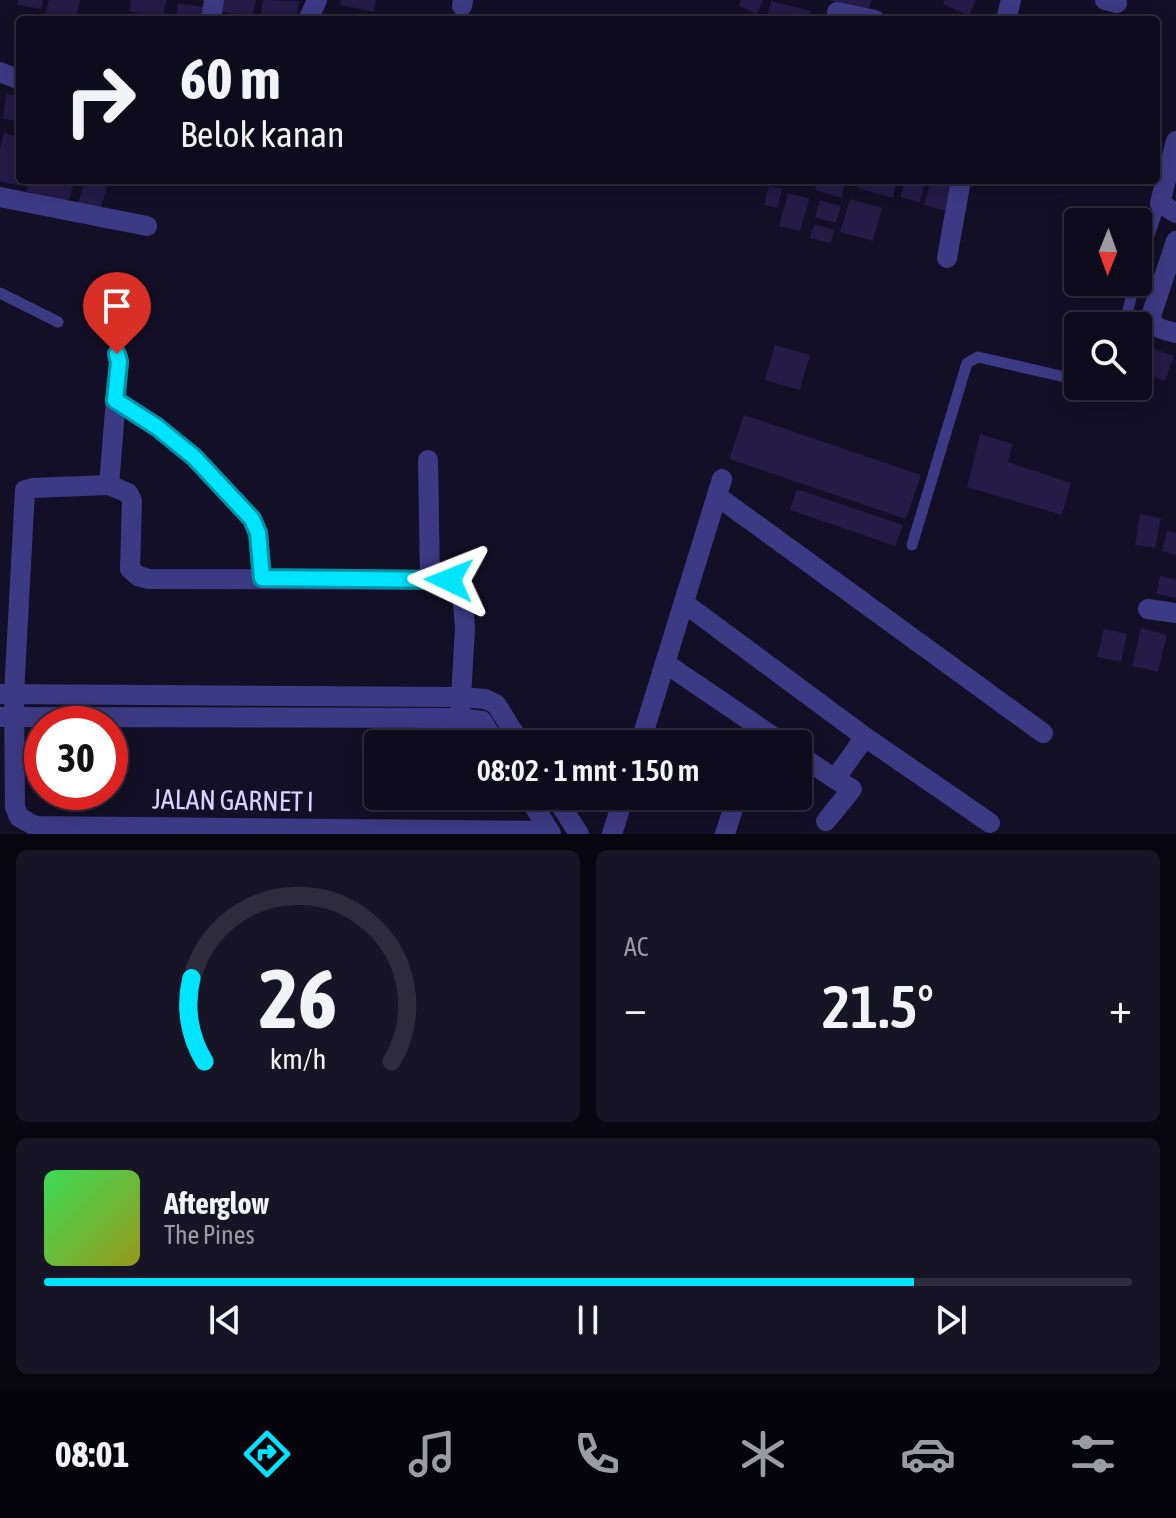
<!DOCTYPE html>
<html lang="id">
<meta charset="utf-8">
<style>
body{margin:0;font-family:"Asap Condensed",sans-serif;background:#171425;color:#f1f3f6;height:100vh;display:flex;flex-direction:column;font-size:30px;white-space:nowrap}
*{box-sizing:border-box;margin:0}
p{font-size:26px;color:#9b9ba3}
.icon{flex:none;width:44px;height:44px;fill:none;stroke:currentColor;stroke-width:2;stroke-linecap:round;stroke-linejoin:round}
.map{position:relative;height:834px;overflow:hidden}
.sheet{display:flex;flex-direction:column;gap:16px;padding:16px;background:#08060f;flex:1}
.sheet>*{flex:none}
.guide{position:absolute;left:16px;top:16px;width:1144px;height:168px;border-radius:8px;box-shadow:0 4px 20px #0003,0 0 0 2px #2e2b3b;background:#0e0b1c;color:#f1f3f6;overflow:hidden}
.needle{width:52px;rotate:181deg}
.controls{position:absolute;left:1064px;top:208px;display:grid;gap:16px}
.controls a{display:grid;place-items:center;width:88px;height:88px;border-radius:8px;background:#0e0b1c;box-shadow:0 4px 20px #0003,0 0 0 2px #2e2b3b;font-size:40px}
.speed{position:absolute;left:24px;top:706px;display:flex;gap:16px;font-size:40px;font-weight:700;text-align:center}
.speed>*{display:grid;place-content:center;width:104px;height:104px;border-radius:50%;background:#0e0b1c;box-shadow:0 4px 20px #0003,0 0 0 2px #2e2b3b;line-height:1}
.speed .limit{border:12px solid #d22;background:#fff;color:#111}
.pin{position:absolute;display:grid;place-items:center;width:68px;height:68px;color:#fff;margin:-82px -34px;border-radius:50% 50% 50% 0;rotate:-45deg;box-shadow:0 0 8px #0007}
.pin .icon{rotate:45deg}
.me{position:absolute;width:88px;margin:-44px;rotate:272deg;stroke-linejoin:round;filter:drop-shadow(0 0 6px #0008)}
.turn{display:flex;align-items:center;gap:28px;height:168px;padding:0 32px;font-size:36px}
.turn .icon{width:104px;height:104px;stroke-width:2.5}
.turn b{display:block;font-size:56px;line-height:68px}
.big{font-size:60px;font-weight:600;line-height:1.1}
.sheet .card{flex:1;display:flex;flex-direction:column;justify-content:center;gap:12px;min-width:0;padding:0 28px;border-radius:12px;background:#171425}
.sheet .dial{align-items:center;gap:0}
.dial svg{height:208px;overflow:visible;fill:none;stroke:#2e2b3b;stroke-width:7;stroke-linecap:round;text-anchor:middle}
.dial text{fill:#f1f3f6;stroke:none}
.song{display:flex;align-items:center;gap:24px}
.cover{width:96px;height:96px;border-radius:12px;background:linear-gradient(135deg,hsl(130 70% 55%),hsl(60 70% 35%))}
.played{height:8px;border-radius:4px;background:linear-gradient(90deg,#00e5ff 80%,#2e2b3b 80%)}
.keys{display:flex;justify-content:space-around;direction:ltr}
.heat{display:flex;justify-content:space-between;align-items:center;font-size:44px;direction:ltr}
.sheet .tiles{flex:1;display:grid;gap:16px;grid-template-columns:1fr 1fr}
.card:last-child{grid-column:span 2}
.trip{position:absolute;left:364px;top:730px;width:448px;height:80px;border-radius:8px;background:#0e0b1c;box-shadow:0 4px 20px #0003,0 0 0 2px #2e2b3b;font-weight:600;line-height:80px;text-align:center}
.dock{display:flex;height:128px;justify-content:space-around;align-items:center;background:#06040b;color:#9b9ba3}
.dock .icon{width:56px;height:56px}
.dock .current{color:#00e5ff}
.dock b{font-size:36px;color:#f1f3f6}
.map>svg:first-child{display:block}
.building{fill:#241b47}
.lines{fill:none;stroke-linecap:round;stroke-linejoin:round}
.service{stroke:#3d3a85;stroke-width:11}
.minor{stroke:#3d3a85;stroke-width:20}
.tertiary{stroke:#3d3a85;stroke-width:20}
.route-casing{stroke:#0095a6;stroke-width:20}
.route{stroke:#00e5ff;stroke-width:14}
.labels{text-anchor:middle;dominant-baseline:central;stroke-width:8;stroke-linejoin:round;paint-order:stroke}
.street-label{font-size:28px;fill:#d9d4ff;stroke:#130f26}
</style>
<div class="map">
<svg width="1176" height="834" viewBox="0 0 1176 834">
<rect width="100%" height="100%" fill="#130f26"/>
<g class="building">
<path d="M 18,0 L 43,0 L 41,9 L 17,5 Z"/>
<path d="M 49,0 L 80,0 L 76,20 L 44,20 Z"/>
<path d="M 131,0 L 166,0 L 163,18 L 129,11 Z"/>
<path d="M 223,0 L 256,0 L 252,18 L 220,11 Z"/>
<path d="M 263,0 L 299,1 L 296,20 L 260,20 Z"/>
<path d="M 341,0 L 376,0 L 374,12 L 340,5 Z"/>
<path d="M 741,0 L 763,0 L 757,14 L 739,6 Z"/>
<path d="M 829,0 L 872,0 L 868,12 Z"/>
<path d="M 945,0 L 976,0 L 969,16 L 943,4 Z"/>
<path d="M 771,1 L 811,11 L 809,20 L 766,20 Z"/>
<path d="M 178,3 L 203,7 L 201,20 L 176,20 Z"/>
<path d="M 6,94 L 20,96 L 20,121 L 3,119 Z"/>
<path d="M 4,133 L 20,138 L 20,180 L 22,180 L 20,186 L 0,181 L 0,148 Z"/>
<path d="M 30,180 L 75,180 L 68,203 L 26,191 Z"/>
<path d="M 85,180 L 109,180 L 100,210 L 78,203 Z"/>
<path d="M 818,180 L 846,180 L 841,198 L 815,190 Z"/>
<path d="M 859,180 L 897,180 L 893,198 L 857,188 Z"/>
<path d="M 905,180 L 926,180 L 920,202 L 900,197 Z"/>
<path d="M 931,180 L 955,182 L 947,211 L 924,205 Z"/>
<path d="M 769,186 L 782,189 L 778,208 L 764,205 Z"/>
<path d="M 788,193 L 809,199 L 800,231 L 779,226 Z"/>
<path d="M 850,199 L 882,208 L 873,241 L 840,232 Z"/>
<path d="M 820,200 L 841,206 L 836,223 L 815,217 Z"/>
<path d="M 814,224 L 834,230 L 831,243 L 810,238 Z"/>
<path d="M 1140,344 L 1174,356 L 1165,381 L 1138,371 L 1138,351 Z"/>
<path d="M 775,345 L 810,355 L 800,390 L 765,380 Z"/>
<path d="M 744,415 L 921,475 L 906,519 L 729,459 Z"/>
<path d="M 980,434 L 1013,444 L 1008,462 L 1071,483 L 1062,515 L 967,487 Z"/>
<path d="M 797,489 L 903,525 L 895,546 L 790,510 Z"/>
<path d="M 1140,514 L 1161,518 L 1155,548 L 1135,545 Z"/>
<path d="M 1167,531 L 1176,533 L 1176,555 L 1162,551 Z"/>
<path d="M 1160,576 L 1176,579 L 1176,598 L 1156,594 Z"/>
<path d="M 1141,628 L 1167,635 L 1158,672 L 1132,666 Z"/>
<path d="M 1104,629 L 1127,634 L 1121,662 L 1097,657 Z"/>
<path d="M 402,732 L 419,732 L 419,744 L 401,744 Z"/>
<path d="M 422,732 L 443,733 L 443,744 L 422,744 Z"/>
<rect x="376" y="733" width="20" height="11"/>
</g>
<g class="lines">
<g class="service">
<path d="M 1138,268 L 1160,203"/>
<path d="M 0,293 L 58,322"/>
<path d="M 1124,326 L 1135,282"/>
<path d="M 912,545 L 967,363 L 978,357 L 1078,380"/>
</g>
<g class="minor">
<path d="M 1105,0 L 1117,3"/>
<path d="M 462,6 L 463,0"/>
<path d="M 837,12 L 875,20"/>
<path d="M 211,20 L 214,0"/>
<path d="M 308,20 L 317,0"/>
<path d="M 1006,20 L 1011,0"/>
<path d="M 0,72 L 20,80"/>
<path d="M 1176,141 L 1160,203 L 1176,213"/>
<path d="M 0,197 L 147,226"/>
<path d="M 1176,241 L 1151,316 C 1152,329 1165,330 1176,333"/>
<path d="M 947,258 L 961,180"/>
<path d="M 115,400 L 157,427 L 194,457 L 252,519 L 258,533 L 262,578"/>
<path d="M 428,460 L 430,579"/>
<path d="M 109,485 L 119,362 L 117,354"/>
<path d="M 717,496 L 1043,733"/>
<path d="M 684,603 L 865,737 L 990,823"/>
<path d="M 1148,609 L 1176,613"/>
<path d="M 665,663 L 784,744"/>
<path d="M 460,714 L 465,628 L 462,590 L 449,580 L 149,579 L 138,576 L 130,569 L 132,501 L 128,493 L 109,485 L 32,488 L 25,490 L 14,694 L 15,807 L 19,817 L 35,826 L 549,831"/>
<path d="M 640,744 L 722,479"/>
<path d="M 798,754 L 835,779 L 865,737"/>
<path d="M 826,821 L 852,789 L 835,779"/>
<path d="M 612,834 L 624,796"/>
<path d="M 725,834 L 737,796"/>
</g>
<g class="tertiary">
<path d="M 0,694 L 461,697 L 485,699 L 496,704 L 521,744"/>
<path d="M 0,717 L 460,718 L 482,721 L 496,744"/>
<path d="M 528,796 L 551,834"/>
<path d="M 555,796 L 579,834"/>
</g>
</g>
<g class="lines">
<defs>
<path id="route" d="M 117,354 L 119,362 L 115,400 L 157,427 L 194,457 L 252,519 L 258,533 L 262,578 L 449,580"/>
</defs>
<use href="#route" class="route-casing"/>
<use href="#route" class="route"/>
</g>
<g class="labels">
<g class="street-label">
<text transform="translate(233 800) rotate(1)">JALAN GARNET I</text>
</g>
</g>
</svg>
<div class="controls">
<a><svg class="needle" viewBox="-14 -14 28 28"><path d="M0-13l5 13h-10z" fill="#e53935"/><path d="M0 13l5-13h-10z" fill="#9b9ba3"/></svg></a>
<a><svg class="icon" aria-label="search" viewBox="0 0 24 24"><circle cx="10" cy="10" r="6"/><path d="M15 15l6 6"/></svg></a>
</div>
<div class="speed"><div class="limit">30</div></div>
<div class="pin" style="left:117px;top:354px;background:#d93025"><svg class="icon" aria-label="arrive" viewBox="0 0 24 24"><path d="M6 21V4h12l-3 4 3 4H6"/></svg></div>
<svg class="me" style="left:449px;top:580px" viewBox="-20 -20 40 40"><path d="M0-17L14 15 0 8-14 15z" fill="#00e5ff" stroke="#fff" stroke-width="4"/></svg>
<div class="trip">08:02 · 1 mnt · 150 m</div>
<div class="guide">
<div class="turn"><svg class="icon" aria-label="right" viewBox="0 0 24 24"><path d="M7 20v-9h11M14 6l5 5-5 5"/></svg><div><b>60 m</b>Belok kanan</div></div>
</div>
</div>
<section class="sheet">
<div class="tiles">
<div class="card dial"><svg viewBox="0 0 100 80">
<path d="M14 69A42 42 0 1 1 86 69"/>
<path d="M14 69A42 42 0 0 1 9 37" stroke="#00e5ff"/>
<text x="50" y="56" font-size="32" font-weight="700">26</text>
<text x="50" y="72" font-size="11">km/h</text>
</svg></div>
<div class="card"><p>AC</p>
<div class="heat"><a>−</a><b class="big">21.5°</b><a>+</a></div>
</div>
<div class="card">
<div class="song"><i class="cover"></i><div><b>Afterglow</b><p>The Pines</p></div></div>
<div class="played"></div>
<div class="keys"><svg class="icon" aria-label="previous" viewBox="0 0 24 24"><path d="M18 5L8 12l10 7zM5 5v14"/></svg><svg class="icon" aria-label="pause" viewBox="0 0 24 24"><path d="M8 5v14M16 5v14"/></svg><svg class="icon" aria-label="next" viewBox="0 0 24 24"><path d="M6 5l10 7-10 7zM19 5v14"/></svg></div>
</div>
</div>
</section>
<nav class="dock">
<b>08:01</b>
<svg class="icon current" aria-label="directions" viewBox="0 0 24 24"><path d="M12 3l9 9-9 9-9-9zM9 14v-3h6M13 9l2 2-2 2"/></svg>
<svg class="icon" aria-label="music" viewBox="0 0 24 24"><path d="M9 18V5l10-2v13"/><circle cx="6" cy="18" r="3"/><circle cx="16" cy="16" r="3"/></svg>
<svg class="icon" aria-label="phone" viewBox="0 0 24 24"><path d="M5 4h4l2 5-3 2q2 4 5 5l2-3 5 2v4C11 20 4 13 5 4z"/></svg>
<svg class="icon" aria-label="climate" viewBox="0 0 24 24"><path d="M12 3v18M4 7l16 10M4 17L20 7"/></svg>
<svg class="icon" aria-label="car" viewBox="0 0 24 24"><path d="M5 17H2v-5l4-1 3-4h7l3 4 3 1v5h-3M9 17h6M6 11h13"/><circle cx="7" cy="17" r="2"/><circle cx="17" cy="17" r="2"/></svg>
<svg class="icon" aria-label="filters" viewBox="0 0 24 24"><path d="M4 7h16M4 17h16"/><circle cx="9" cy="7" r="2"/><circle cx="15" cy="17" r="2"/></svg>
</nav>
